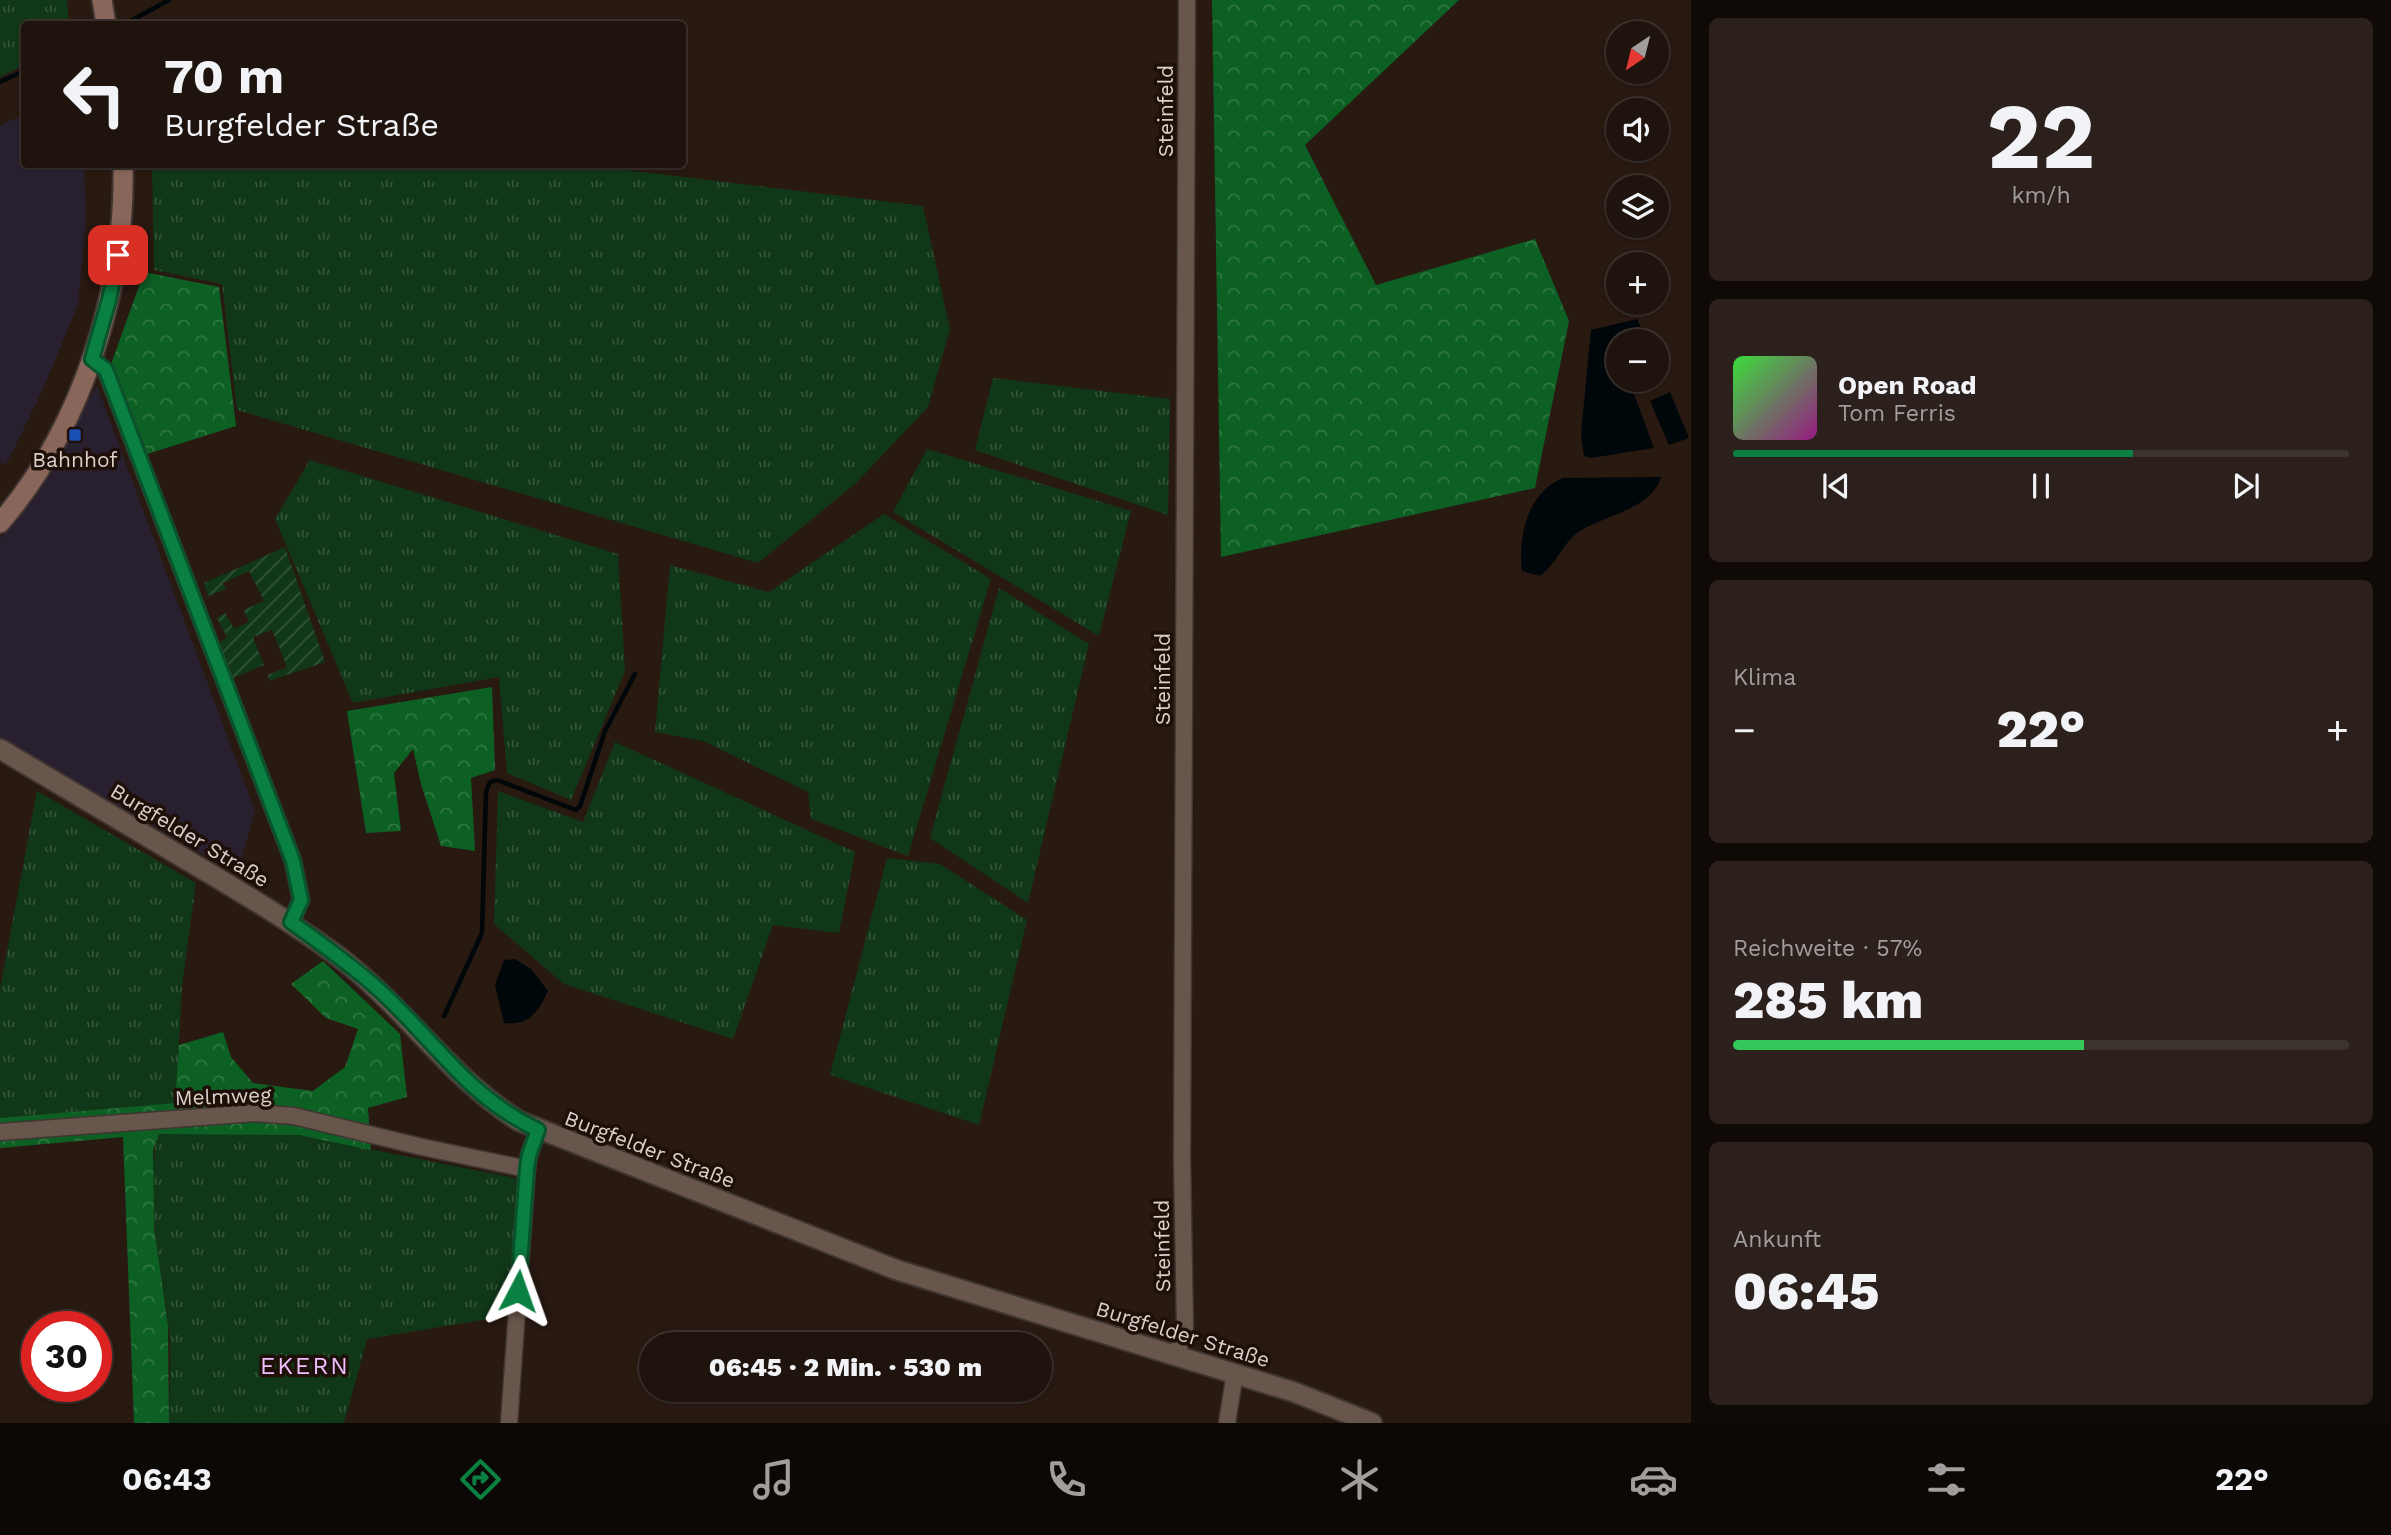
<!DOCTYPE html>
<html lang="de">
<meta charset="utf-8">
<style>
body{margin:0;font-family:"Work Sans",sans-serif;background:#2b201b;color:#f1f3f6;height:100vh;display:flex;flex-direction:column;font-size:26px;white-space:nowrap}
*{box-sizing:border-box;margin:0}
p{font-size:23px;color:#a19e9d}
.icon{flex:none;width:38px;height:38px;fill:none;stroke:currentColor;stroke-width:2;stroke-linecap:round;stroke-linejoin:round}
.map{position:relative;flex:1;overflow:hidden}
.details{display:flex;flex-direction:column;gap:18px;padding:18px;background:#100a07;width:700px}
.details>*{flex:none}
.hud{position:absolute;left:21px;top:21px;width:665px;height:147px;border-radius:7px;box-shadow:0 2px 5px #0004,0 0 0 2px #3c322e;background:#1e130d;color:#f1f3f6;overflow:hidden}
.needle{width:46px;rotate:215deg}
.controls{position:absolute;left:1606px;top:21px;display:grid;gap:14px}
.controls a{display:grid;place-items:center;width:63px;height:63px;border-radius:50%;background:#1e130d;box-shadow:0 2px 5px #0004,0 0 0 2px #3c322e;font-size:35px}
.speed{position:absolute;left:21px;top:1311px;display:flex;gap:14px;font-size:35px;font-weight:700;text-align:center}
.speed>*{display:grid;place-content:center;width:91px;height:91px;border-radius:50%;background:#1e130d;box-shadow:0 2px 5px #0004,0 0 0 2px #3c322e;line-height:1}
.speed .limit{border:10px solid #d22;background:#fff;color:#111}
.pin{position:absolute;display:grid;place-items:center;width:60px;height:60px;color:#fff;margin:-30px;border-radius:14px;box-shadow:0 4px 10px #0006}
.me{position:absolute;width:77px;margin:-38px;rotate:4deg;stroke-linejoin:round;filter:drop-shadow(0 0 5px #0008)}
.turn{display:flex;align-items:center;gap:24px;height:147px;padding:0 28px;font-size:32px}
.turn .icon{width:91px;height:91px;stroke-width:2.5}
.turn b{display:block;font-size:49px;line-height:60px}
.big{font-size:52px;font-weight:800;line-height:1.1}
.details .card{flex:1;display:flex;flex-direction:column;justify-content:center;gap:10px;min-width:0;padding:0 24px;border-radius:10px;background:#2b201b}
.details .dial{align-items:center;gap:0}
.dial b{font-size:91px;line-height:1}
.song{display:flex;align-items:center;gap:21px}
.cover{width:84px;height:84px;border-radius:10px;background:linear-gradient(135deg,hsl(120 70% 55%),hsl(310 70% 35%))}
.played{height:7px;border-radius:4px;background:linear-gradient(90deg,#0b8043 65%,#3c322e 65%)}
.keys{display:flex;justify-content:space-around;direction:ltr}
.heat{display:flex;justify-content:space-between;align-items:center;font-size:38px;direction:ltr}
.charge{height:10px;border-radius:5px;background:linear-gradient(90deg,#34c759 57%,#3c322e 0)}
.trip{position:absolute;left:639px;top:1332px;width:413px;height:70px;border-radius:35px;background:#1e130d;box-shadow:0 2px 5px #0004,0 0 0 2px #3c322e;font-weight:800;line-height:70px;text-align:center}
.tab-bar{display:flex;height:112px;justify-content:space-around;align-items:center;background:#0c0805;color:#a19e9d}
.tab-bar .icon{width:49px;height:49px}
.tab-bar .on{color:#0b8043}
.tab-bar b{font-size:32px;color:#f1f3f6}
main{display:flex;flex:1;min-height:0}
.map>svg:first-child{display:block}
.commercial{fill:#29202f}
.grass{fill:url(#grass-tufts)}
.forest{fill:url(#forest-crowns)}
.garden{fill:url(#garden-furrows)}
.water{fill:#00070a}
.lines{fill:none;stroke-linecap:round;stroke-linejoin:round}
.stream{stroke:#00070a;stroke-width:4.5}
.minor-casing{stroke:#403531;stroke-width:19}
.tertiary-casing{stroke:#403531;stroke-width:23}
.secondary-casing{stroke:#403531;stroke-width:23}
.minor{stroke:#68564c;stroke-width:16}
.tertiary{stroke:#68564c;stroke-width:19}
.secondary{stroke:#88665a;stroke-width:19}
.route-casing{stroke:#07532c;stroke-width:18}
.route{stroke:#0b8043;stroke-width:12}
.transit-dot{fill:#1a4fb4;stroke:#1e1008;stroke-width:2.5}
.labels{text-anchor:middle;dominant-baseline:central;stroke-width:7;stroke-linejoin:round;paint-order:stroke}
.street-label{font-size:21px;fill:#dad0ca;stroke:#1e1008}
.poi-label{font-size:21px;fill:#dad0ca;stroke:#1e1008}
.quarter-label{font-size:24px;letter-spacing:2px;fill:#efbffe;stroke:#1e1008}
</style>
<main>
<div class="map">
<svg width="1691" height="1423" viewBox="0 0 1691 1423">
<defs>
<pattern id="grass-tufts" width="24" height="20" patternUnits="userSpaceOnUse" patternTransform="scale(1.75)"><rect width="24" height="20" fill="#103818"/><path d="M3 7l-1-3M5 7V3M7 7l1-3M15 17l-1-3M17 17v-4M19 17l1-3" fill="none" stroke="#325438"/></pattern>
<pattern id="forest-crowns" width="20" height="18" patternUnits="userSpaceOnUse" patternTransform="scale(1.75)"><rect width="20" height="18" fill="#0d6024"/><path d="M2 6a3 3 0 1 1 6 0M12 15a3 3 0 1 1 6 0" fill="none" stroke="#307642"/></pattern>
<pattern id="garden-furrows" width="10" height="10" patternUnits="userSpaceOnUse" patternTransform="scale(1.75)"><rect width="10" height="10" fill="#103818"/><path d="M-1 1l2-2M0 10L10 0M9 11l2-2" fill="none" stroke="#325438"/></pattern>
</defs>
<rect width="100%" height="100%" fill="#281911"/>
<g class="commercial">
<path d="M 24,114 L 24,164 L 84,165 L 86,219 L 78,305 L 42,391 L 6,465 L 0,461 L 0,126 Z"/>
<path d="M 97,386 L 255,811 L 237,874 L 0,738 L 0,539 L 20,515 Z"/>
</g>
<g class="grass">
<path d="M 0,0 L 67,0 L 69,24 L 24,24 L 24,65 L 0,77 Z"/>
<path d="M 576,164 L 923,206 L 950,329 L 928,407 L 855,484 L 758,563 L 237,410 L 222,284 L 154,270 L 152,165 Z"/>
<path d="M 993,378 L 1170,399 L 1168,515 L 975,450 Z"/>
<path d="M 927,449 L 1131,511 L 1099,636 L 893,512 Z"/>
<path d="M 310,460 L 618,554 L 625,671 L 571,800 L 507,773 L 499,677 L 353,703 L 275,519 Z"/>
<path d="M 884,514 L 991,579 L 908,856 L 811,819 L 808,792 L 703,741 L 655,732 L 670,565 L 769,592 Z"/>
<path d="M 999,588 L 1089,644 L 1028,903 L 930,838 Z"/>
<path d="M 615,742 L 855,852 L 839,933 L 773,925 L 733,1039 L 564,984 L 494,924 L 498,791 L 583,822 Z"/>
<path d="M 37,791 L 196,883 L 182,986 L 176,1103 L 0,1118 L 0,989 Z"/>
<path d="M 887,858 L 940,864 L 1027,920 L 979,1125 L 830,1075 Z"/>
<path d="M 159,1133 L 299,1135 L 520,1179 L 506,1316 L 367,1339 L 344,1423 L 169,1423 C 169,1393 172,1361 169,1331 C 163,1272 141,1190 159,1133 Z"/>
</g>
<g class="forest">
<path d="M 1212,0 L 1459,0 L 1305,145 L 1376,285 L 1535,239 L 1569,321 L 1535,488 L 1221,557 Z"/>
<path d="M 144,272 L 219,287 L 236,426 L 144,455 L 110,367 Z"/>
<path d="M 492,687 L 495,770 L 471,778 L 475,851 L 441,846 L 421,784 L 413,749 L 394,773 L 401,831 L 366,833 L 347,711 Z"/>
<path d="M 323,961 L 400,1034 L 407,1097 L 368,1108 L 371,1150 L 299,1135 L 159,1134 L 153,1151 L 154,1227 L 168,1325 L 169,1423 L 134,1423 L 123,1137 L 0,1148 L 0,1118 L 175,1103 L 179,1045 L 223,1032 L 231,1057 L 253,1083 L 313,1091 L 345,1067 L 358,1029 L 326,1018 L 291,984 Z"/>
</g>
<path class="garden" d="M 285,547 L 325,662 L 269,681 L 268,675 L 287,667 L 272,630 L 253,637 L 264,665 L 231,679 L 217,645 L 227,637 L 217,618 L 225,613 L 234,629 L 249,622 L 244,610 L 264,601 L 249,571 L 223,583 L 226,589 L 208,596 L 204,583 Z"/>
<g class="water">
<path d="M 1637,319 L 1647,341 L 1619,341 L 1619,380 L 1656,380 L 1634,394 L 1654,448 L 1591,458 L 1584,456 L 1581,434 L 1591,330 Z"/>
<path d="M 1670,392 L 1689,438 L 1669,445 L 1650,401 Z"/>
<path d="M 1661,477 C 1652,509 1605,515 1580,531 C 1564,541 1557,563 1540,576 L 1522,571 C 1518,536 1527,493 1563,478 Z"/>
<path d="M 515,959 L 531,969 L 548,991 C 538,1012 529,1026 504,1023 L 495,985 L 504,960 Z"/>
</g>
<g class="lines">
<g class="stream">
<path d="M 125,24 L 169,0"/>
<path d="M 0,82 L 24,71"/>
<path d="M 444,1016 L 482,933 L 486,792 L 490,782 L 497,780 L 576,810 L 580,806 L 605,731 L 635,674"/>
</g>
<defs>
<g id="minor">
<path d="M 92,359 L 106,371 L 293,861 L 301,900 L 291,922"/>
<path d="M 0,1132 L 255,1113 L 294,1116 L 422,1147 L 527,1169"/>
<path d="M 1177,1356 L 1185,1327 L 1182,1160 L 1187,0"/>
<path d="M 509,1423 L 527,1169 L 529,1155 L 538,1130"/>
<path d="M 1227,1423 L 1235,1373"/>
</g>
<path id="tertiary" d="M 0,749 C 61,785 122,821 182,857 C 236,889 289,920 339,957 C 404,1006 449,1077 519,1121 L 897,1270 L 1294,1392 L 1372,1423"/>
<g id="secondary">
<path d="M 102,0 L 106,24"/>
<path d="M 0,523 C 82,428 126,288 123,164"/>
</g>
</defs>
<use href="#minor" class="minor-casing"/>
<use href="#tertiary" class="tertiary-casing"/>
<use href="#secondary" class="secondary-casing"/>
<use href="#minor" class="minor"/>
<use href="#tertiary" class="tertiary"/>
<use href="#secondary" class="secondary"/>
</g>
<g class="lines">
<defs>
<path id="route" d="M 118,255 L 109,300 L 92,359 L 106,370 L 293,861 L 301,900 L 291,922 C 320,943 350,964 377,988 C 434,1039 466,1096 538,1130 L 529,1155 L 527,1168 L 518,1291"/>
</defs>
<use href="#route" class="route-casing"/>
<use href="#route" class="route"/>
</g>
<rect class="transit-dot" x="68" y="428" width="14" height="14" rx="3.5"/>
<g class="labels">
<g class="street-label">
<text transform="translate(1165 111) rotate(-90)">Steinfeld</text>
<text transform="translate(1162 679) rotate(-90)">Steinfeld</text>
<text transform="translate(190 835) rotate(31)">Burgfelder Straße</text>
<text transform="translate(223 1096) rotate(-2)">Melmweg</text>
<text transform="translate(650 1149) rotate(21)">Burgfelder Straße</text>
<text transform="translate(1162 1246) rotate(-91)">Steinfeld</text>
<text transform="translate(1183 1334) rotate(17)">Burgfelder Straße</text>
</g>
<g class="poi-label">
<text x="75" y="459">Bahnhof</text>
</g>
<g class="quarter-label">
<text x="305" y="1366">EKERN</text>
</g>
</g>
</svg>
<div class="controls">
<a><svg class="needle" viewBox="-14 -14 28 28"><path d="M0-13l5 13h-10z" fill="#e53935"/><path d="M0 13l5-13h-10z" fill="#a19e9d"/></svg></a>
<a><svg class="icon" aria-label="sound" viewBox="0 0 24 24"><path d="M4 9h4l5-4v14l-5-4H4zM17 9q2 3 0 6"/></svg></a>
<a><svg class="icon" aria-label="layers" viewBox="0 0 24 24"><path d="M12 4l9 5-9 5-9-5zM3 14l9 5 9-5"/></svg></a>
<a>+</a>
<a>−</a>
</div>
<div class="speed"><div class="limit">30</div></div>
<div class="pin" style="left:118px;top:255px;background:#d93025"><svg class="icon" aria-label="arrive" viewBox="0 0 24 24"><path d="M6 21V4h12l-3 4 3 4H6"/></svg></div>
<svg class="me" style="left:518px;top:1291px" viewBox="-20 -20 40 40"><path d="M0-17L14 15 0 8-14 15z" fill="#0b8043" stroke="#fff" stroke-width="4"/></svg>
<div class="trip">06:45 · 2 Min. · 530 m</div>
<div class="hud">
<div class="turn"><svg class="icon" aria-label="left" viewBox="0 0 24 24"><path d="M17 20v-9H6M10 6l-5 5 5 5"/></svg><div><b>70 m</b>Burgfelder Straße</div></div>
</div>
</div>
<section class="details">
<div class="card dial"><b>22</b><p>km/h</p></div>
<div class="card">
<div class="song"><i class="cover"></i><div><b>Open Road</b><p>Tom Ferris</p></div></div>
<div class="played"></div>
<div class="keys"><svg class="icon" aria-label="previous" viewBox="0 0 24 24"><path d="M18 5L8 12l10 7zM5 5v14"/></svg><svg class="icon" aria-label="pause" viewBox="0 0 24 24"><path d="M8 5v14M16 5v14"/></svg><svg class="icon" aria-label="next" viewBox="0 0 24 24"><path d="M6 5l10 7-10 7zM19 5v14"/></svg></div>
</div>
<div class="card"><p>Klima</p>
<div class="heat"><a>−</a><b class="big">22°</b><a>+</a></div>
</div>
<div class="card"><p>Reichweite · 57%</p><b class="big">285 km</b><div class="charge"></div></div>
<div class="card"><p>Ankunft</p><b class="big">06:45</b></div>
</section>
</main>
<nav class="tab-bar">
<b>06:43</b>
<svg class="icon on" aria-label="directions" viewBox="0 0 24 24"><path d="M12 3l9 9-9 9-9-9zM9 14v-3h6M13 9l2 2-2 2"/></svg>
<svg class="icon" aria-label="music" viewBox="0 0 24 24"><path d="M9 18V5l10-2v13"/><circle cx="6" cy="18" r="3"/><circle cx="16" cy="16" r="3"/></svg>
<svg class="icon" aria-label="phone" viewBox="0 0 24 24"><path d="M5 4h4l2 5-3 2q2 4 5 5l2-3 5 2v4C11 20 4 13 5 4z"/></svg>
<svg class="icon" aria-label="climate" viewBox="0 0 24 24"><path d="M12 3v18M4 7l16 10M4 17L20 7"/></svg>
<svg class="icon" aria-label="car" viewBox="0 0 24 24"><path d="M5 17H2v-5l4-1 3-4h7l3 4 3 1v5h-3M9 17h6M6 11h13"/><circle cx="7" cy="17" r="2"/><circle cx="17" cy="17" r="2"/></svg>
<svg class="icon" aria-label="filters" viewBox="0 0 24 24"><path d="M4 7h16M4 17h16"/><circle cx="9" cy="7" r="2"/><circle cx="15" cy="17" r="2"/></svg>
<b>22°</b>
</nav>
